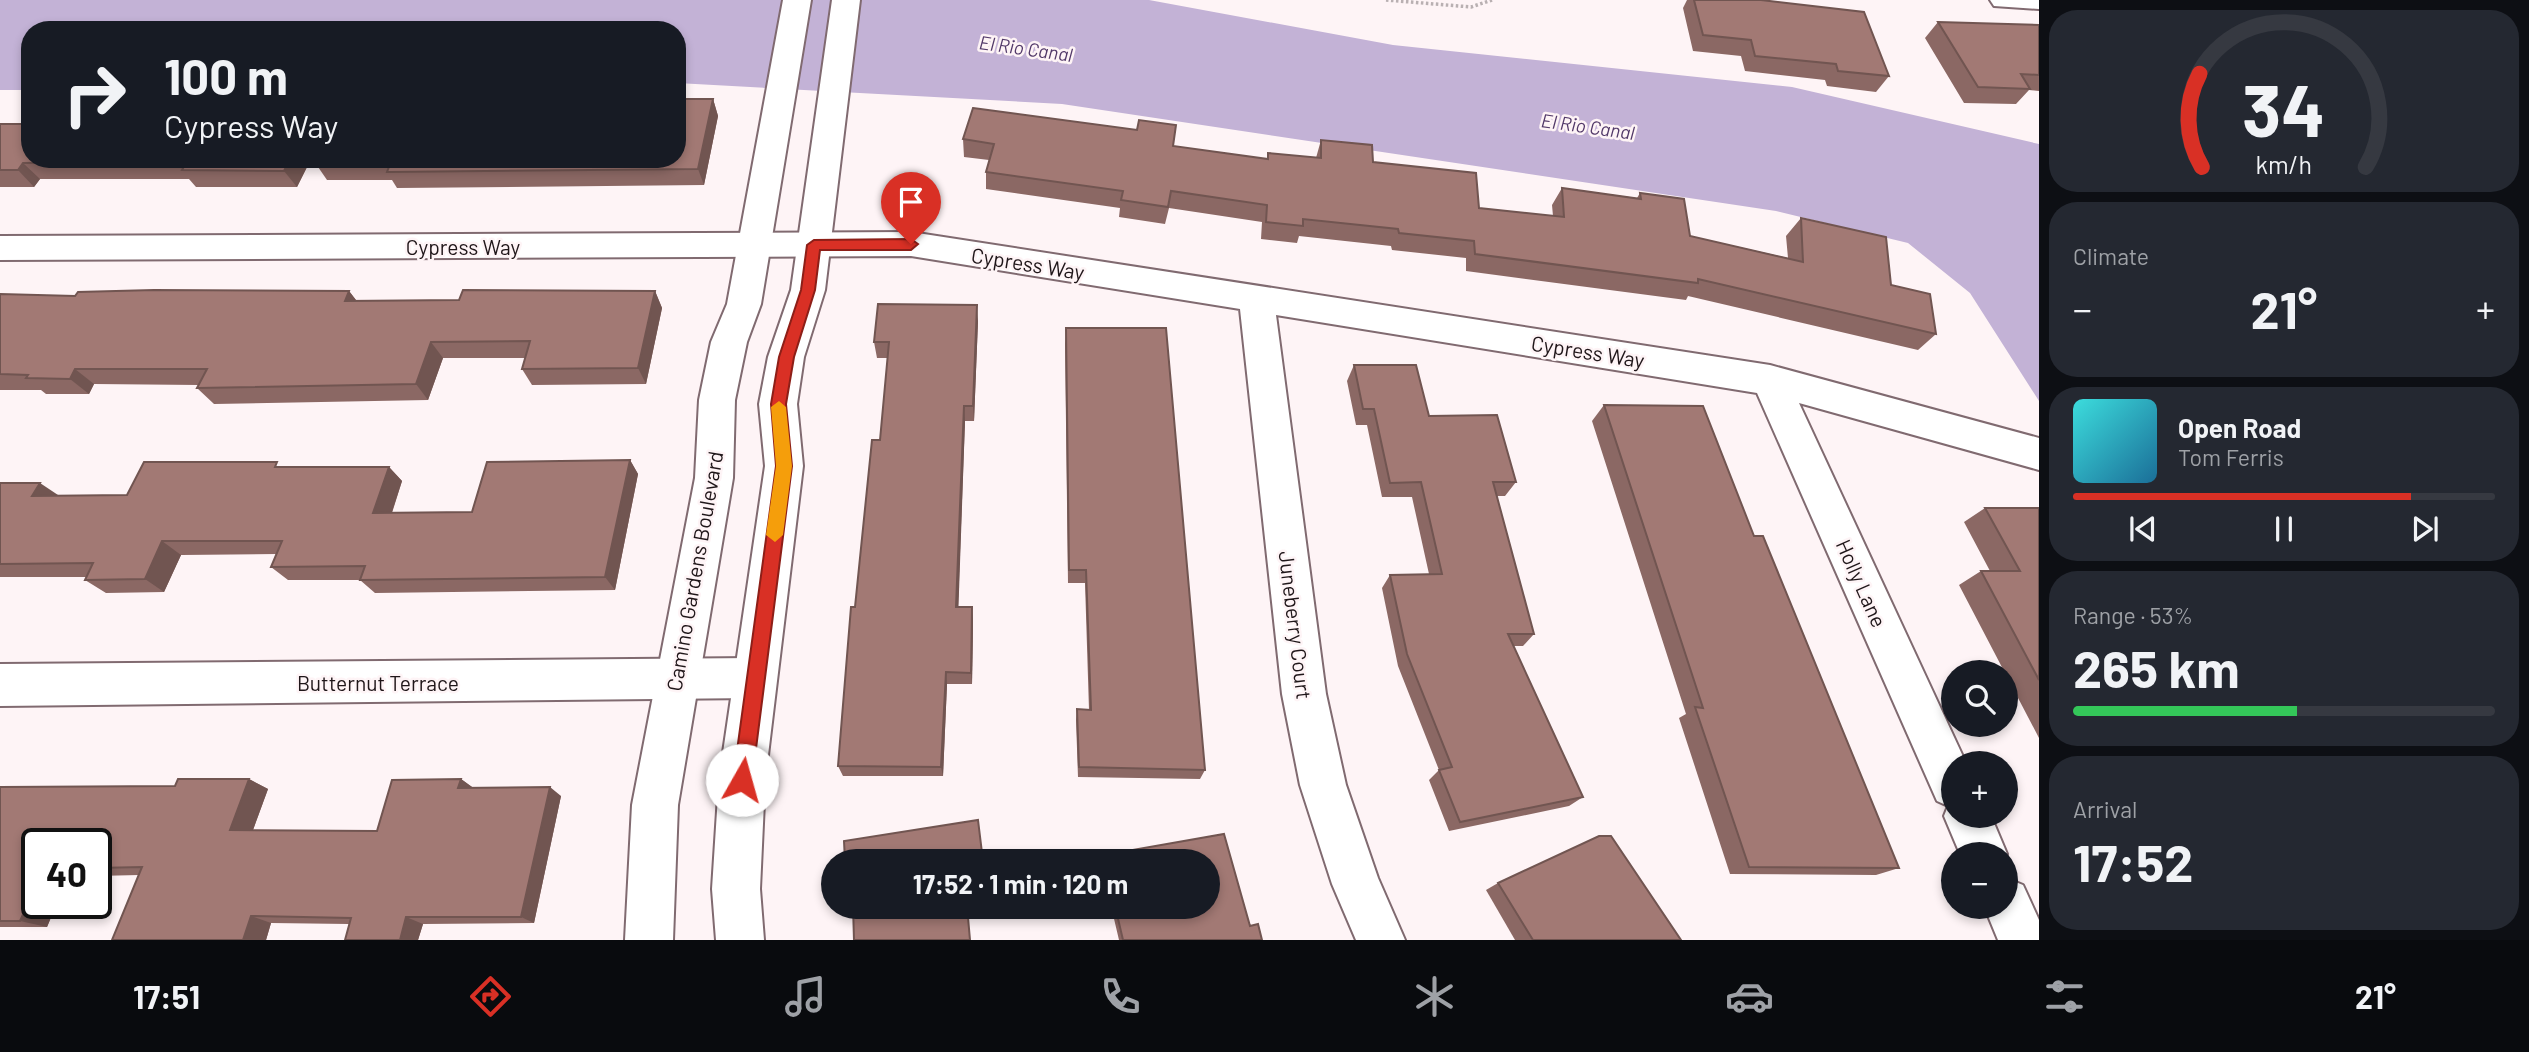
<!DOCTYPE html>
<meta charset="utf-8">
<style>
body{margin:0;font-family:Barlow,sans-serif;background:#242831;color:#f1f3f6;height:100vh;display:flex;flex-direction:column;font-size:26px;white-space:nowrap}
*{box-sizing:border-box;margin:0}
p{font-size:23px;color:#9ea1a6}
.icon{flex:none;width:38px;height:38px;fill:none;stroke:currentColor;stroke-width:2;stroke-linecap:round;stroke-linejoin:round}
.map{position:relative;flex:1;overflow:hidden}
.panel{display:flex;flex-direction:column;gap:10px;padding:10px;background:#0d0f14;width:490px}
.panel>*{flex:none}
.hud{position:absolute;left:21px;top:21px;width:665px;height:147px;border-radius:28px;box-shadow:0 4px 10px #0003;background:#171b24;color:#f1f3f6;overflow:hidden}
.buttons{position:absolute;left:1941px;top:660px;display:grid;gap:14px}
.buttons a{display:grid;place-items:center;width:77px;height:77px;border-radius:50%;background:#171b24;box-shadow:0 4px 10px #0003;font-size:35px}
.speed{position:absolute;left:21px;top:828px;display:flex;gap:14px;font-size:35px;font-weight:700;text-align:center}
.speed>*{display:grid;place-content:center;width:91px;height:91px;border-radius:50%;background:#171b24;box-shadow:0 4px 10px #0003;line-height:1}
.speed .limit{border:4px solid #111;border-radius:10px;background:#fff;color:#111}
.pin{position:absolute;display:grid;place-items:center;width:60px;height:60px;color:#fff;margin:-72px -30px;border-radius:50% 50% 50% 0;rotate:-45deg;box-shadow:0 0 7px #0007}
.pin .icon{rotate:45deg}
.me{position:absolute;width:77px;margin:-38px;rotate:7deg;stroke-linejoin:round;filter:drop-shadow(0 0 5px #0008)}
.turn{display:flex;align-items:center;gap:24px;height:147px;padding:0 28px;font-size:32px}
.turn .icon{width:91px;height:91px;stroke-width:2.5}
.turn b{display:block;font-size:49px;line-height:60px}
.big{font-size:52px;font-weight:700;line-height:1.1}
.panel .tile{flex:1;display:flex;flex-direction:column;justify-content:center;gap:10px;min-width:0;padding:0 24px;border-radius:28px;background:#242831}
.panel .dial{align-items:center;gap:0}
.dial svg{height:182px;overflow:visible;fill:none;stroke:#363941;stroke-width:7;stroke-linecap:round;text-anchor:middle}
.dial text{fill:#f1f3f6;stroke:none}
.song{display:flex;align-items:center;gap:21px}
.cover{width:84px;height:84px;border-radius:10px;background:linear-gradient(135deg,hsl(180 70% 55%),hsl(200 70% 35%))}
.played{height:7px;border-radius:4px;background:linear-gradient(90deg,#d93025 80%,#363941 80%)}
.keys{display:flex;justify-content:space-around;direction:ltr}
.heat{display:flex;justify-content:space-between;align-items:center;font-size:38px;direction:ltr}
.charge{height:10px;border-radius:5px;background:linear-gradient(90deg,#34c759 53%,#363941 0)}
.trip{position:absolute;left:821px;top:849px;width:399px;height:70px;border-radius:35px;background:#171b24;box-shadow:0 4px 10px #0003;font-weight:700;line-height:70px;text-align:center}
.tabs{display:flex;height:112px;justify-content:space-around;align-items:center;background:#090b0e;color:#9ea1a6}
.tabs .icon{width:49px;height:49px}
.tabs .on{color:#d93025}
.tabs b{font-size:32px;color:#f1f3f6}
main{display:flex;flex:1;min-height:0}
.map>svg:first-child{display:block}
.water{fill:#c3b2d6}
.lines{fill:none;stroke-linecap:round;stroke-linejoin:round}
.minor-casing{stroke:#806a70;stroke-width:4}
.tertiary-casing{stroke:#806a70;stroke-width:4}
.path{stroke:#b9b0b2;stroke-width:3.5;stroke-dasharray:2.5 2.5;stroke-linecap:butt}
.minor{fill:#fff;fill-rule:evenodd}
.tertiary{fill:#fff;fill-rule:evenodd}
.wall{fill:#8b6864}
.shaded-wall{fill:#715551}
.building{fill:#a27974;stroke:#715551;stroke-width:2}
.route{fill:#d93025;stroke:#8d1f18;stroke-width:2}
.slow{fill:#f59e0b}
.labels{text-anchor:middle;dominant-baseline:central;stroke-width:5;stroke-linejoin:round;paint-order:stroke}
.far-water-label{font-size:19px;font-style:italic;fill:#523969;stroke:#fef4f6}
.street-label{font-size:21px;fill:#1f1619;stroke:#fef4f6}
</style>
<main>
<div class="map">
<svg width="2039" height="940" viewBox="0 0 2039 940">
<rect width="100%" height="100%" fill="#fef4f6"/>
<path class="water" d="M 0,0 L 1149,0 L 1393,45 L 1792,87 L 2039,144 L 2039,401 L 1970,293 L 1908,243 L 1776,211 L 1062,104 L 677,83 L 677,30 L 30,30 L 30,90 L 0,90 Z"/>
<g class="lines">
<defs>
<g id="minor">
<path d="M 1990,0 L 2039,0 L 2039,9 L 1994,6 Z"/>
<path d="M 911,232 L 1770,365 L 2039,438 L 2039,470 L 1799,403 L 1966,763 L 1953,763 L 1953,816 L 1991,816 L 2007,854 L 2006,859 L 2006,854 L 1960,854 L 1944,816 L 1948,806 L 1937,801 L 1757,393 L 1276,315 L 1326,694 L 1346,785 L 1378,878 L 1405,940 L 1356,940 L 1332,884 L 1300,785 L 1282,694 L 1240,309 L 911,256 L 0,260 L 0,236 Z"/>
<path d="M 755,658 L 770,664 L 777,678 L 770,692 L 755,698 L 0,706 L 0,664 Z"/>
<path d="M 2006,878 L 2023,885 L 2039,920 L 2039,940 L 1998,940 L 1984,906 L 2006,906 Z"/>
</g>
<g id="tertiary">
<path d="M 783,0 L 811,0 L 761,304 L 747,342 L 735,400 L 733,478 L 678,805 L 673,940 L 625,940 L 632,805 L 695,478 L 699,400 L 711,342 L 727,304 Z"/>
<path d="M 832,0 L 860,0 L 825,290 L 804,357 L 797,404 L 803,466 L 765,780 L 760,889 L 764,940 L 716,940 L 712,889 L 719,780 L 765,466 L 759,404 L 768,357 L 791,290 Z"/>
</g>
</defs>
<use href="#minor" class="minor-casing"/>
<use href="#tertiary" class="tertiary-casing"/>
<path class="path" d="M 1386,0 L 1471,7 L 1492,0"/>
<use href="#minor" class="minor"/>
<use href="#tertiary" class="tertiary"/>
</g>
<g class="wall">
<path d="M 1687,0 L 1761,0 L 1889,76 L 1876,92 L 1827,86 L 1825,80 L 1745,71 L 1741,56 L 1693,51 L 1683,8 Z"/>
<path d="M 1938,22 L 2039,25 L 2039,91 L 2029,90 L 2016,104 L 1964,103 L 1925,38 Z"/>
<path d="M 713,99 L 718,116 L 704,185 L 397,188 L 392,180 L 327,180 L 316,164 Z"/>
<path d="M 0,124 L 30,159 L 311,159 L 297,187 L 196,187 L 189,179 L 40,179 L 34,187 L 0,187 Z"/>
<path d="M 963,139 L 1267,159 L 1268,153 L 1316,158 L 1321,140 L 1479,208 L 1553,216 L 1552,205 L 1562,188 L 1637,198 L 1640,193 L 1690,236 L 1788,258 L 1786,236 L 1801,218 L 1891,285 L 1936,334 L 1918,350 L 1688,296 L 1686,300 L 1466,271 L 1466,258 L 1392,250 L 1391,246 L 1299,236 L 1297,243 L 1261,239 L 1262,222 L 1169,208 L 1165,224 L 1119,217 L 1120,208 L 986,189 L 986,172 L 989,160 L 964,157 Z"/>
<path d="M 349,291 L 356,300 L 459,300 L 655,291 L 662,308 L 646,384 L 532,385 L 522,369 L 525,358 L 443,358 L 428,400 L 214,404 L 197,388 L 199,385 L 94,384 L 89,394 L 46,394 L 41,390 L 0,390 L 0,294 L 75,296 Z"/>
<path d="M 978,321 L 974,421 L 965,421 L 958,607 L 972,607 L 973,620 L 972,684 L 947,684 L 943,776 L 843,776 L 838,766 L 855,607 L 880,440 L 888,358 L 877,358 L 874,342 Z"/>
<path d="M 1066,328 L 1205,770 L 1200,779 L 1078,777 L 1076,720 L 1077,709 L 1089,710 L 1085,583 L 1068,583 L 1065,344 Z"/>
<path d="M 1354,365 L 1429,416 L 1516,482 L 1505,496 L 1497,496 L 1534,634 L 1523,646 L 1513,646 L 1583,797 L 1569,806 L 1449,831 L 1429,780 L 1439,770 L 1398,666 L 1382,588 L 1390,575 L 1429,574 L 1412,497 L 1382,497 L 1367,425 L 1356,425 L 1347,381 Z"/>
<path d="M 1604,405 L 1754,536 L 1899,868 L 1876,875 L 1730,874 L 1679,718 L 1686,714 L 1592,421 Z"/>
<path d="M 630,460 L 638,474 L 615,590 L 375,593 L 360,580 L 288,580 L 271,567 L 276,554 L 181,555 L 164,592 L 106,593 L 85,580 L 87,577 L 0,577 L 0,483 L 60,496 L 127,495 L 283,467 L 389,467 L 402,481 L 392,513 L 472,512 Z"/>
<path d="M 1985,508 L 2039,508 L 2039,738 L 1959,585 L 1981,571 L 1990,571 L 1964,522 Z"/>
<path d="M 249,779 L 268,789 L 253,830 L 377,831 L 461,779 L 473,788 L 561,796 L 534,923 L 423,924 L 418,940 L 345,940 L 349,924 L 271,923 L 266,940 L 139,875 L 96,876 L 96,844 L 37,844 L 37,903 L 57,903 L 47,927 L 0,927 L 0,787 L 175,786 Z"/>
<path d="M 1224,834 L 1250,926 L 1258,924 L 1262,940 L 1119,940 L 1111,906 L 1208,906 L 1208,861 L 1102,861 L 1104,855 Z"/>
<path d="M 1498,883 L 1681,940 L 1515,940 L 1486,890 Z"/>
</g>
<g class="shaded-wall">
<path d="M 713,99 L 718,116 L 704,185 L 698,169 Z"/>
<path d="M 290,159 L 311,159 L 297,187 L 284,171 Z"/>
<path d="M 23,163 L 40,179 L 34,187 L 18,170 Z"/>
<path d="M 349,291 L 362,308 L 345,301 Z"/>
<path d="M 655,291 L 662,308 L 646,384 L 638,368 Z"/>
<path d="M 977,305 L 978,321 L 974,421 L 973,406 Z"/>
<path d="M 431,342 L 443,358 L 428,400 L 416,384 Z"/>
<path d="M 75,369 L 94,384 L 89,394 L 70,379 Z"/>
<path d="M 964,406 L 965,421 L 958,620 L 956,607 Z"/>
<path d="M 630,460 L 638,474 L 615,590 L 605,577 Z"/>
<path d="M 389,467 L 402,481 L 387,527 L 373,513 Z"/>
<path d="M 40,483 L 61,497 L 32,496 Z"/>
<path d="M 162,541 L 181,555 L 164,592 L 145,579 Z"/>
<path d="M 972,607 L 973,620 L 972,684 L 971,673 Z"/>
<path d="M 946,672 L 947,684 L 943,776 L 941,767 Z"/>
<path d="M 249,779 L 268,789 L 250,838 L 230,830 Z"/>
<path d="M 461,779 L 475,789 L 458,788 Z"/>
<path d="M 550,787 L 561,796 L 534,923 L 521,917 Z"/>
<path d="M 37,884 L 37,903 L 57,903 L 47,927 L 20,921 Z"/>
<path d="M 251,916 L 271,923 L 266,940 L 243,940 Z"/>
<path d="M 406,917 L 423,924 L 418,940 L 400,940 Z"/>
</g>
<g class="building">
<path d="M 1694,0 L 1761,0 L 1864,12 L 1889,76 L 1838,71 L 1836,64 L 1755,56 L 1751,40 L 1703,35 Z"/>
<path d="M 1938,22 L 2039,25 L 2039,75 L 2021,74 L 2030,89 L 1978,87 Z"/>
<path d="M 677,99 L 713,99 L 698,169 L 387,172 L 390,164 L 316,164 L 318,159 L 677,159 Z"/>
<path d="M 973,108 L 1137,130 L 1139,120 L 1176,125 L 1173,146 L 1268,159 L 1268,153 L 1321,158 L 1321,140 L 1372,145 L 1373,162 L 1476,173 L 1479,208 L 1564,217 L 1562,188 L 1641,199 L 1640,193 L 1684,199 L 1690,236 L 1803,262 L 1801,218 L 1886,237 L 1891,285 L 1930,294 L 1936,334 L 1698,279 L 1698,283 L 1475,254 L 1474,241 L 1399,233 L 1398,229 L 1303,219 L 1303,226 L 1266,222 L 1267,205 L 1171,191 L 1168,207 L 1121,200 L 1123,191 L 986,172 L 994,144 L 963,139 Z"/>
<path d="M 0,124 L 30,124 L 30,159 L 290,159 L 284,171 L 182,170 L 186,163 L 88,162 L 23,163 L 18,170 L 0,170 Z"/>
<path d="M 154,290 L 349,291 L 345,301 L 459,300 L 463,290 L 655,291 L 638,368 L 522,369 L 530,341 L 431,342 L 416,384 L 197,388 L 207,369 L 75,369 L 70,379 L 26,378 L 28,375 L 0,374 L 0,294 L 75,296 L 78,292 Z"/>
<path d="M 878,304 L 977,305 L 973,406 L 964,406 L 956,607 L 972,607 L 971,673 L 946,672 L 941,767 L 838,766 L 851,607 L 855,607 L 872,440 L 880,440 L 889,342 L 874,342 Z"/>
<path d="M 1066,328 L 1166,328 L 1205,770 L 1079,767 L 1077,709 L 1091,710 L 1086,570 L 1069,570 Z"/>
<path d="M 1354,365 L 1416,365 L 1429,416 L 1497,415 L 1516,482 L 1493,482 L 1534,634 L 1508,634 L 1583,797 L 1460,822 L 1439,770 L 1452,767 L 1407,654 L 1390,575 L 1442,574 L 1421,482 L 1390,483 L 1374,409 L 1363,409 Z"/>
<path d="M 1604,405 L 1703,406 L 1754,536 L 1763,536 L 1899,868 L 1749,867 L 1695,707 L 1703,708 Z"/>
<path d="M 630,460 L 605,577 L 360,580 L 365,566 L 271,567 L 282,541 L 162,541 L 145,579 L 85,580 L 93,563 L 0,564 L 0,483 L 40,483 L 32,496 L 127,495 L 144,462 L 277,462 L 275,467 L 389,467 L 373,513 L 472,512 L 487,462 Z"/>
<path d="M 1985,508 L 2039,508 L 2039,680 L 1981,571 L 2020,571 Z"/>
<path d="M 178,779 L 249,779 L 230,830 L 377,831 L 392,780 L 461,779 L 458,788 L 550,787 L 521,917 L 406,917 L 400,940 L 345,940 L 351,918 L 251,916 L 243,940 L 112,940 L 142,867 L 96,868 L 96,844 L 37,844 L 37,884 L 20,921 L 0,921 L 0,787 L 175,786 Z"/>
<path d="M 978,820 L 983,861 L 845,861 L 844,841 Z"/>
<path d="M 1224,834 L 1250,926 L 1258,924 L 1262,940 L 1123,940 L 1115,906 L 1208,906 L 1208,861 L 1105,861 L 1104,855 Z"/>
<path d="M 1599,836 L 1611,836 L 1681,940 L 1533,940 L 1498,883 Z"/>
<path d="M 853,906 L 967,906 L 970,940 L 854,940 Z"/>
</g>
<path class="route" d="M 911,239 L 918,244 L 911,250 L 820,250 L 815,290 L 794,357 L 786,404 L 792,466 L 752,780 L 749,786 L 742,789 L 736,786 L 733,780 L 776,466 L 771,404 L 779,357 L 801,290 L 807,245 L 814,240 Z"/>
<path class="slow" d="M 779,401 L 786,407 L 792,466 L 783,535 L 775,542 L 766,535 L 776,466 L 771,407 Z"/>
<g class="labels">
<g class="far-water-label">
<text transform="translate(1026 48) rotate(8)">El Rio Canal</text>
<text transform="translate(1588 126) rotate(8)">El Rio Canal</text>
</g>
<g class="street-label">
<text x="463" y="246">Cypress Way</text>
<text transform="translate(1028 263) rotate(9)">Cypress Way</text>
<text transform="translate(1588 351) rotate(9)">Cypress Way</text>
<text transform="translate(694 571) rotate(-80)">Camino Gardens Boulevard</text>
<text transform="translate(1862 583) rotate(66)">Holly Lane</text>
<text transform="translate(1296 625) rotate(83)">Juneberry Court</text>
<text x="378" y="682">Butternut Terrace</text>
</g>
</g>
</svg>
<div class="buttons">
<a><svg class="icon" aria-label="search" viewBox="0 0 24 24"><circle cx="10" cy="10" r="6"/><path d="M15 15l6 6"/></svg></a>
<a>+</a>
<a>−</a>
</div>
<div class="speed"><div class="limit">40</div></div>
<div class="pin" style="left:911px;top:244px;background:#d93025"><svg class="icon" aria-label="arrive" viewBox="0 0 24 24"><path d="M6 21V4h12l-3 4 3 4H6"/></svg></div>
<svg class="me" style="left:742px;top:780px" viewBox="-20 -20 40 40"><circle r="19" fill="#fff"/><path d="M0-13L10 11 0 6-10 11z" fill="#d93025"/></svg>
<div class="trip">17:52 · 1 min · 120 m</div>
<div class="hud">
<div class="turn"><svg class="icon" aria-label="right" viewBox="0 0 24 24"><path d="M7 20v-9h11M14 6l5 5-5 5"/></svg><div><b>100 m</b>Cypress Way</div></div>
</div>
</div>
<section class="panel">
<div class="tile dial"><svg viewBox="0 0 100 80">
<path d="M14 69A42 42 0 1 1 86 69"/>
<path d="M14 69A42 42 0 0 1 13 28" stroke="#d93025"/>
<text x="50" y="56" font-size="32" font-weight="700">34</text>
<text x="50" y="72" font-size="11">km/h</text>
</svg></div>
<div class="tile"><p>Climate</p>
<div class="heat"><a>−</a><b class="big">21°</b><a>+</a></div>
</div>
<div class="tile">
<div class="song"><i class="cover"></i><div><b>Open Road</b><p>Tom Ferris</p></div></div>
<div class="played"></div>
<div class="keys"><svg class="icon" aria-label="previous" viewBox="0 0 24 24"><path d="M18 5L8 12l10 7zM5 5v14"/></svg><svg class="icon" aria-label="pause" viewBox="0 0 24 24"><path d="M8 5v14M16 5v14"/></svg><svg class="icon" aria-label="next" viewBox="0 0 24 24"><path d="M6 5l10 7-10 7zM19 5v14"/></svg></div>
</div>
<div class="tile"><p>Range · 53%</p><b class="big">265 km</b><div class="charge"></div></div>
<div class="tile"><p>Arrival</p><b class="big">17:52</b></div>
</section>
</main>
<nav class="tabs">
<b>17:51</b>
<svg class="icon on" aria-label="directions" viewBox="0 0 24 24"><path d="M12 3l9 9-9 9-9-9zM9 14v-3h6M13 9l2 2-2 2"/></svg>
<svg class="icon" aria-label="music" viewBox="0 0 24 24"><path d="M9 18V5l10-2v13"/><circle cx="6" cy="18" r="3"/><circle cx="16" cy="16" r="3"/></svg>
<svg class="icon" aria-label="phone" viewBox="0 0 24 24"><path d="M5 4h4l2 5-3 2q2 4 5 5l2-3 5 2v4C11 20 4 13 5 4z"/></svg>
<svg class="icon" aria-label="climate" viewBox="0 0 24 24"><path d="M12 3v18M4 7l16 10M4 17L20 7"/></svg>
<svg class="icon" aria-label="car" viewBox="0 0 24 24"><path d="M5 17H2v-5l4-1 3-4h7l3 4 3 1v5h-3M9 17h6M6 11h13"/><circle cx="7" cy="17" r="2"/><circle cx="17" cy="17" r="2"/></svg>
<svg class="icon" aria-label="filters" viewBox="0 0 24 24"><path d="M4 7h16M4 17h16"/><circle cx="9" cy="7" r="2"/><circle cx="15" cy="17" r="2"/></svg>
<b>21°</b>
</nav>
